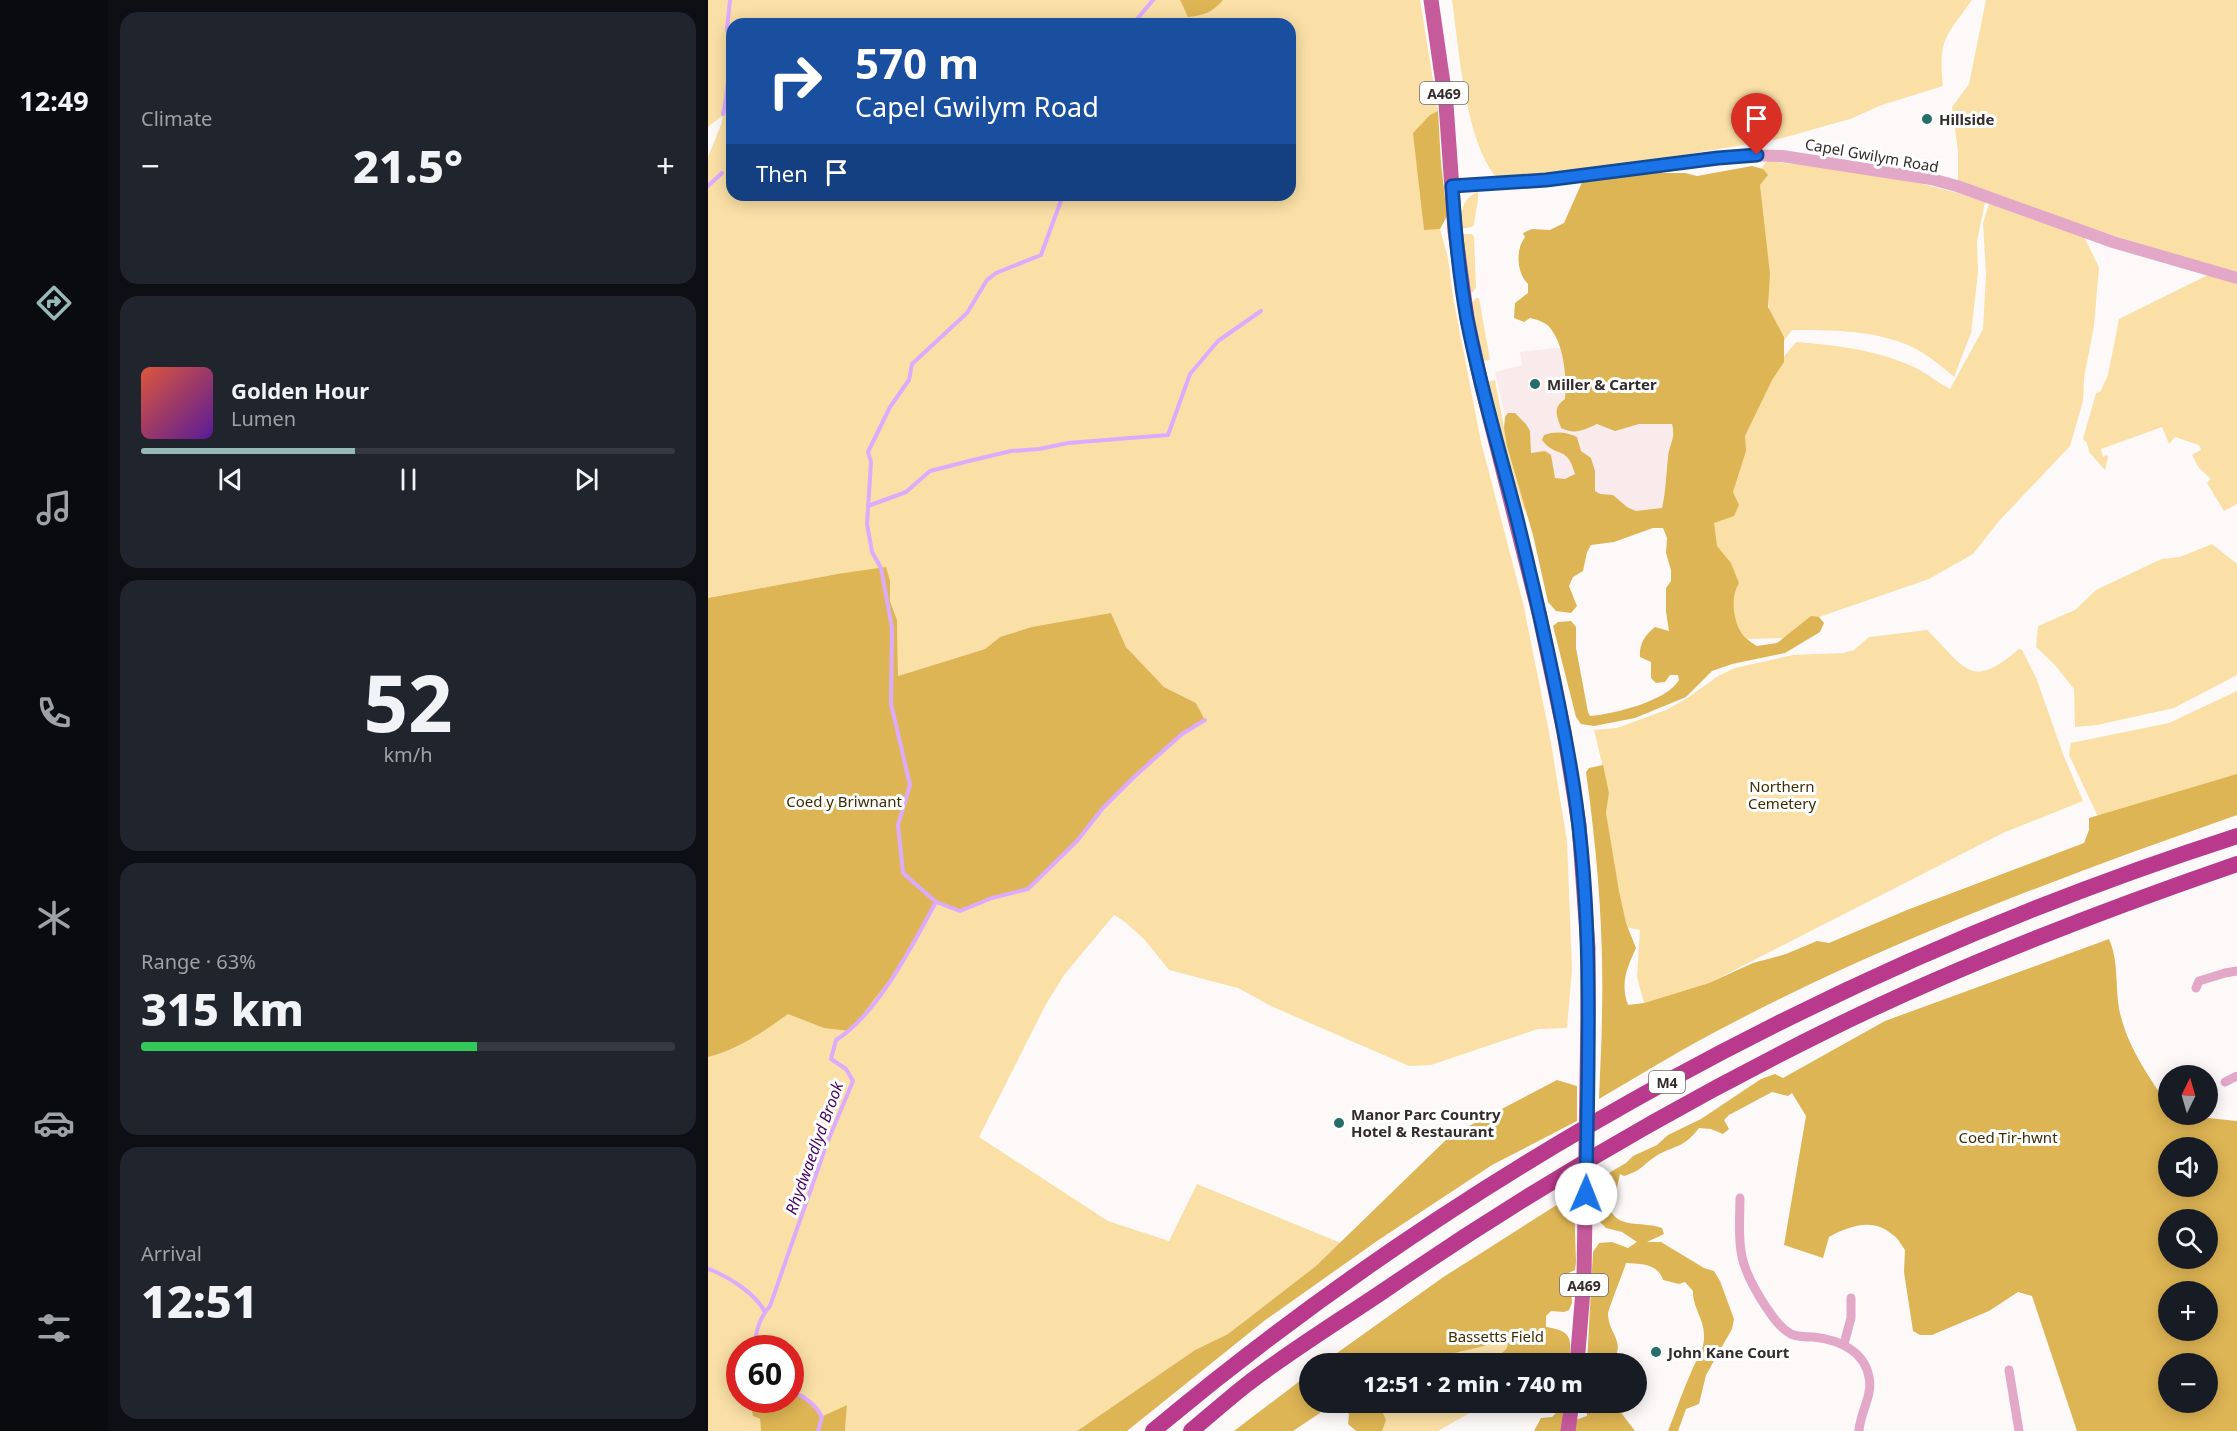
<!DOCTYPE html>
<meta charset="utf-8">
<style>
body{margin:0;font-family:"Noto Sans",sans-serif;background:#20242c;color:#f1f3f6;height:100vh;display:flex;flex-direction:column;font-size:22px;white-space:nowrap}
*{box-sizing:border-box;margin:0}
p{font-size:20px;color:#9ea1a6}
.icon{flex:none;width:33px;height:33px;fill:none;stroke:currentColor;stroke-width:2;stroke-linecap:round;stroke-linejoin:round}
.map{position:relative;flex:1;overflow:hidden}
.sheet{display:flex;flex-direction:column;gap:12px;padding:12px;background:#0d0f14;width:600px}
.sheet>*{flex:none}
.guide{position:absolute;left:18px;top:18px;width:570px;height:183px;border-radius:18px;box-shadow:0 3px 15px #0003;background:#1a4fa0;color:#fff;overflow:hidden}
.needle{width:39px;rotate:5deg}
.buttons{position:absolute;left:1450px;top:1065px;display:grid;gap:12px}
.buttons a{display:grid;place-items:center;width:60px;height:60px;border-radius:50%;background:#171b24;box-shadow:0 3px 15px #0003;font-size:30px}
.speed{position:absolute;left:18px;top:1335px;display:flex;gap:12px;font-size:30px;font-weight:700;text-align:center}
.speed>*{display:grid;place-content:center;width:78px;height:78px;border-radius:50%;background:#171b24;box-shadow:0 3px 15px #0003;line-height:1}
.speed .limit{border:9px solid #d22;background:#fff;color:#111}
.pin{position:absolute;display:grid;place-items:center;width:51px;height:51px;color:#fff;margin:-62px -26px;border-radius:50% 50% 50% 0;rotate:-45deg;box-shadow:0 0 6px #0007}
.pin .icon{rotate:45deg}
.me{position:absolute;width:66px;margin:-33px;rotate:1deg;stroke-linejoin:round;filter:drop-shadow(0 0 4px #0008)}
.turn{display:flex;align-items:center;gap:21px;height:126px;padding:0 30px;font-size:27px}
.turn .icon{width:78px;height:78px;stroke-width:2.5}
.turn b{display:block;font-size:42px;line-height:51px}
.then{display:flex;align-items:center;height:57px;padding:0 30px;background:#0003;gap:12px;font-size:22px}
.big{font-size:45px;font-weight:800;line-height:1.1}
.sheet .card{flex:1;display:flex;flex-direction:column;justify-content:center;gap:9px;min-width:0;padding:0 21px;border-radius:18px;background:#20242c}
.sheet .dial{align-items:center;gap:0}
.dial b{font-size:78px;line-height:1}
.song{display:flex;align-items:center;gap:18px}
.cover{width:72px;height:72px;border-radius:9px;background:linear-gradient(135deg,hsl(10 70% 55%),hsl(270 70% 35%))}
.played{height:6px;border-radius:3px;background:linear-gradient(90deg,#96b8b7 40%,#363941 40%)}
.keys{display:flex;justify-content:space-around;direction:ltr}
.heat{display:flex;justify-content:space-between;align-items:center;font-size:33px;direction:ltr}
.charge{height:9px;border-radius:4px;background:linear-gradient(90deg,#34c759 63%,#363941 0)}
.trip{position:absolute;left:591px;top:1353px;width:348px;height:60px;border-radius:30px;background:#171b24;box-shadow:0 3px 15px #0003;font-weight:800;line-height:60px;text-align:center}
main{display:flex;flex:1;min-height:0}
.menu{display:flex;flex-direction:column;width:108px;justify-content:space-around;align-items:center;background:#090b0e;color:#9ea1a6}
.menu .icon{width:42px;height:42px}
.menu .active{color:#96b8b7}
.menu b{font-size:27px;color:#f1f3f6}
.map>svg:first-child{display:block}
.built{fill:#f9ebeb}
.green{fill:#fae0a6;fill-rule:evenodd}
.forest{fill:#deb554;fill-rule:evenodd}
.lines{fill:none;stroke-linecap:round;stroke-linejoin:round}
.stream{stroke:#ddabfe;stroke-width:4}
.minor{stroke:#e3a7c8;stroke-width:9}
.tertiary{stroke:#e3a7c8;stroke-width:12}
.primary{stroke:#c65b9c;stroke-width:15}
.motorway{stroke:#b93a8c;stroke-width:16}
.route-casing{stroke:#114b97;stroke-width:15}
.route{stroke:#1a73e8;stroke-width:10}
.poi-dot{fill:#266f69;stroke:#fff;stroke-width:2}
.labels{text-anchor:middle;dominant-baseline:central;stroke-width:6;stroke-linejoin:round;paint-order:stroke}
.shield{fill:#fff;stroke:#716b6b;stroke-width:1.5}
.shield-label{font-size:14px;font-weight:bold;fill:#342b2b}
.poi-label{font-size:15px;font-weight:bold;fill:#342b2b;stroke:#fff;text-anchor:start}
.street-label{font-size:15px;fill:#342b2b;stroke:#fff}
.park-label{font-size:15px;fill:#3d2d01;stroke:#fff}
.water-label{font-size:16px;font-style:italic;fill:#470065;stroke:#fff}
</style>
<main>
<nav class="menu">
<b>12:49</b>
<svg class="icon active" aria-label="directions" viewBox="0 0 24 24"><path d="M12 3l9 9-9 9-9-9zM9 14v-3h6M13 9l2 2-2 2"/></svg>
<svg class="icon" aria-label="music" viewBox="0 0 24 24"><path d="M9 18V5l10-2v13"/><circle cx="6" cy="18" r="3"/><circle cx="16" cy="16" r="3"/></svg>
<svg class="icon" aria-label="phone" viewBox="0 0 24 24"><path d="M5 4h4l2 5-3 2q2 4 5 5l2-3 5 2v4C11 20 4 13 5 4z"/></svg>
<svg class="icon" aria-label="climate" viewBox="0 0 24 24"><path d="M12 3v18M4 7l16 10M4 17L20 7"/></svg>
<svg class="icon" aria-label="car" viewBox="0 0 24 24"><path d="M5 17H2v-5l4-1 3-4h7l3 4 3 1v5h-3M9 17h6M6 11h13"/><circle cx="7" cy="17" r="2"/><circle cx="17" cy="17" r="2"/></svg>
<svg class="icon" aria-label="filters" viewBox="0 0 24 24"><path d="M4 7h16M4 17h16"/><circle cx="9" cy="7" r="2"/><circle cx="15" cy="17" r="2"/></svg>
</nav>
<section class="sheet">
<div class="card"><p>Climate</p>
<div class="heat"><a>−</a><b class="big">21.5°</b><a>+</a></div>
</div>
<div class="card">
<div class="song"><i class="cover"></i><div><b>Golden Hour</b><p>Lumen</p></div></div>
<div class="played"></div>
<div class="keys"><svg class="icon" aria-label="previous" viewBox="0 0 24 24"><path d="M18 5L8 12l10 7zM5 5v14"/></svg><svg class="icon" aria-label="pause" viewBox="0 0 24 24"><path d="M8 5v14M16 5v14"/></svg><svg class="icon" aria-label="next" viewBox="0 0 24 24"><path d="M6 5l10 7-10 7zM19 5v14"/></svg></div>
</div>
<div class="card dial"><b>52</b><p>km/h</p></div>
<div class="card"><p>Range · 63%</p><b class="big">315 km</b><div class="charge"></div></div>
<div class="card"><p>Arrival</p><b class="big">12:51</b></div>
</section>
<div class="map">
<svg width="1529" height="1431" viewBox="0 0 1529 1431">
<rect width="100%" height="100%" fill="#fef9f9"/>
<path class="built" d="M 857,347 L 965,411 L 969,434 L 957,516 L 828,532 L 803,444 L 787,372 L 814,365 L 812,352 Z"/>
<g class="green">
<path d="M 0,0 L 472,0 L 480,17 C 495,16 505,11 515,0 L 712,0 L 730,111 L 722,116 L 713,194 L 716,229 L 732,229 L 740,258 L 745,297 L 773,442 L 815,603 L 842,737 L 859,841 L 864,970 L 859,1028 L 830,1029 L 723,1065 L 701,1066 L 565,1007 L 530,988 L 461,970 L 436,939 L 417,922 L 406,915 L 356,975 L 337,1006 L 271,1137 L 400,1221 L 461,1241 L 489,1184 L 633,1243 L 608,1266 L 520,1334 L 487,1350 L 369,1431 L 137,1431 L 139,1405 L 114,1417 L 94,1396 L 83,1391 L 82,1348 L 47,1348 L 47,1335 L 38,1348 L 32,1348 L 32,1400 L 41,1400 L 45,1416 L 52,1419 L 53,1431 L 0,1431 L 0,1057 C 30,1050 56,1032 80,1013 L 116,1028 L 196,961 L 228,902 L 252,911 L 284,898 L 320,889 L 369,841 L 395,808 L 426,777 L 474,734 L 497,720 L 488,703 L 456,687 L 418,647 L 403,613 L 292,637 L 277,649 L 190,676 L 189,620 L 182,601 L 182,581 L 129,574 L 0,598 L 0,157 L 13,125 L 15,115 L 0,127 ZM 24,24 L 582,24 L 582,195 L 24,195 Z"/>
<path d="M 744,0 L 1264,0 C 1238,36 1230,39 1235,86 L 1174,105 L 1142,119 L 1071,139 L 903,167 L 819,176 L 788,177 C 757,139 751,49 744,0 Z"/>
<path d="M 1278,0 L 1529,0 L 1529,272 C 1434,246 1342,216 1250,182 L 1250,151 L 1244,107 L 1261,84 Z"/>
<path d="M 1059,161 C 1132,169 1207,177 1277,202 L 1269,241 L 1270,273 L 1263,333 L 1246,377 C 1231,364 1214,350 1195,343 C 1160,330 1121,330 1084,330 L 1072,346 L 1061,309 L 1051,172 Z"/>
<path d="M 770,191 C 771,202 767,213 766,225 L 764,227 L 753,229 C 753,211 753,200 770,191 Z"/>
<path d="M 1281,204 L 1376,237 L 1391,267 L 1386,326 L 1376,378 L 1375,401 L 1362,446 L 1291,521 L 1265,554 L 1221,579 L 1111,617 L 1080,638 L 1034,639 L 1014,585 L 998,500 L 1065,370 L 1088,342 C 1128,345 1169,350 1206,367 C 1219,373 1230,383 1242,389 L 1275,329 L 1278,273 L 1275,223 Z"/>
<path d="M 755,234 L 764,234 L 766,237 L 768,288 L 764,293 L 762,293 L 754,236 Z"/>
<path d="M 1500,275 L 1529,284 L 1529,504 L 1516,511 L 1499,483 L 1503,479 L 1491,468 L 1484,455 L 1493,450 L 1491,445 L 1467,437 L 1461,444 L 1454,427 L 1393,449 L 1395,457 L 1399,455 L 1400,457 L 1397,470 L 1381,452 L 1379,443 L 1375,439 L 1388,393 L 1393,391 L 1400,375 L 1411,319 Z"/>
<path d="M 768,298 L 771,298 L 782,360 L 775,361 L 763,304 Z"/>
<path d="M 787,380 L 796,428 L 819,512 L 815,508 L 779,382 Z"/>
<path d="M 1504,544 L 1529,564 L 1529,675 L 1466,708 L 1389,725 L 1367,727 L 1366,689 L 1347,665 L 1328,647 L 1330,626 L 1367,610 L 1388,590 L 1447,562 L 1454,559 L 1472,557 Z"/>
<path d="M 1219,630 C 1258,668 1262,691 1311,649 L 1314,650 L 1329,680 L 1355,754 L 1375,801 L 1295,833 L 1001,983 L 936,1003 L 929,977 L 932,930 L 912,926 L 898,813 L 901,793 L 886,730 L 909,728 L 958,710 L 978,699 L 1010,676 L 1027,668 L 1085,655 L 1135,653 L 1146,650 L 1161,637 Z"/>
<path d="M 1529,691 L 1529,779 L 1392,821 L 1361,755 L 1363,743 L 1461,723 Z"/>
<path d="M 819,1287 L 813,1363 L 691,1364 Z"/>
<path d="M 634,1403 L 779,1403 L 730,1431 L 651,1431 Z"/>
</g>
<g class="forest">
<path d="M 472,0 L 515,0 C 505,12 495,16 480,17 Z"/>
<path d="M 730,111 L 733,163 L 739,216 L 732,229 L 716,230 L 705,133 L 722,115 Z"/>
<path d="M 1044,166 L 1055,169 L 1060,175 L 1052,185 L 1062,274 L 1060,307 L 1076,337 L 1076,362 L 1064,380 L 1037,436 L 1038,451 L 1025,492 L 1031,505 L 1026,516 L 1006,523 L 1009,546 L 1023,563 L 1031,583 C 1022,597 1025,620 1034,634 C 1037,638 1044,643 1049,646 L 1069,643 L 1103,616 L 1111,617 L 1116,623 L 1112,632 L 1077,653 L 1024,664 L 1004,671 L 978,697 L 927,718 L 886,726 L 873,724 L 868,717 L 845,626 L 850,622 L 863,621 L 868,627 L 868,648 L 880,712 L 882,716 C 906,714 959,701 971,680 L 970,675 L 962,675 L 957,682 L 948,683 L 943,678 L 943,662 L 932,657 C 931,644 937,635 947,627 L 961,631 L 958,612 L 958,588 L 963,581 L 963,570 L 958,553 L 959,538 L 955,528 L 945,528 L 906,542 L 883,545 L 879,552 L 875,571 L 865,577 L 861,586 L 869,606 L 863,613 L 848,611 L 840,602 L 825,535 L 799,446 L 796,428 L 797,417 L 800,413 L 807,413 L 818,424 L 822,431 L 823,453 L 837,451 L 843,455 L 847,478 L 857,479 L 867,474 C 859,444 848,459 834,440 L 836,435 C 847,431 859,432 869,437 L 873,451 L 883,458 L 887,471 L 887,491 L 892,494 L 905,495 L 919,507 L 928,511 L 954,508 C 958,491 958,475 960,458 C 961,443 968,440 964,424 L 931,424 L 907,431 L 889,424 C 876,430 867,435 853,428 C 849,416 844,408 857,399 C 859,378 856,346 843,329 C 838,322 830,320 822,318 L 816,322 L 806,318 L 807,303 L 820,293 L 820,284 C 809,273 807,250 817,237 L 815,233 L 824,229 L 842,230 L 856,223 L 875,180 L 908,175 L 941,173 L 977,173 L 989,176 Z"/>
<path d="M 178,567 L 182,581 L 182,601 L 189,620 L 190,676 L 277,649 L 292,637 L 324,627 L 403,613 L 418,647 L 456,687 L 488,703 L 497,720 L 474,734 L 426,777 L 395,808 L 369,841 L 320,889 L 284,898 L 252,911 L 228,902 L 196,961 L 142,1031 L 116,1028 L 80,1014 C 55,1032 30,1050 0,1057 L 0,598 L 129,574 Z"/>
<path d="M 895,765 L 901,793 L 898,813 L 911,891 L 918,923 L 928,948 C 919,968 912,983 920,1005 L 936,1003 L 1001,983 L 1045,963 L 1078,954 L 1109,941 L 1121,943 L 1199,910 L 1376,843 L 1381,830 L 1381,818 L 1529,774 L 1529,815 C 1352,877 1175,943 1009,1031 C 969,1052 930,1076 891,1099 C 892,1070 894,1040 894,1011 C 896,931 889,851 878,772 L 881,768 Z"/>
<path d="M 1401,939 C 1412,964 1406,991 1413,1017 C 1422,1051 1442,1078 1461,1107 L 1461,1114 L 1529,1121 L 1529,1431 L 1369,1431 L 1324,1296 L 1310,1292 L 1281,1311 L 1224,1335 L 1212,1335 L 1205,1331 L 1196,1272 L 1197,1250 C 1194,1246 1190,1238 1185,1235 C 1165,1217 1141,1226 1121,1237 L 1115,1258 L 1076,1245 L 1098,1116 L 1084,1093 L 1080,1096 L 1064,1092 L 1021,1115 L 1016,1120 L 1021,1129 L 1015,1134 L 1003,1129 L 991,1128 C 976,1148 967,1145 948,1156 C 933,1166 935,1170 916,1176 L 912,1174 L 907,1196 L 900,1205 C 909,1231 932,1220 954,1228 L 956,1234 L 939,1242 L 953,1242 L 996,1268 L 1006,1271 L 1012,1281 L 1026,1319 L 1024,1329 L 998,1375 L 991,1404 L 978,1409 L 970,1431 L 960,1431 C 968,1411 975,1390 984,1370 C 989,1358 997,1349 996,1335 C 996,1319 984,1306 985,1291 L 977,1282 L 971,1284 L 955,1280 C 950,1263 932,1264 918,1263 C 915,1273 901,1307 900,1314 C 900,1334 920,1342 903,1363 L 879,1364 L 885,1252 L 891,1243 L 904,1242 L 920,1248 L 929,1242 L 914,1232 L 898,1228 L 888,1218 L 889,1207 L 886,1196 L 889,1180 L 918,1163 L 925,1156 L 949,1145 L 960,1135 L 993,1119 L 1053,1079 L 1067,1074 L 1075,1078 L 1177,1021 ZM 1461,1148 L 1500,1148 L 1500,1186 L 1461,1186 ZM 1461,1220 L 1500,1220 L 1500,1258 L 1461,1258 ZM 1461,1292 L 1500,1292 L 1500,1330 L 1461,1330 ZM 1461,1364 L 1500,1364 L 1500,1402 L 1461,1402 Z"/>
<path d="M 849,1080 L 869,1086 L 869,1121 L 784,1165 L 669,1241 L 556,1321 L 419,1431 L 369,1431 L 487,1350 L 520,1334 L 608,1266 L 742,1136 Z"/>
<path d="M 866,1200 L 868,1262 L 867,1270 L 854,1276 L 852,1282 L 863,1286 L 864,1303 L 861,1310 L 856,1312 L 843,1311 L 838,1316 L 838,1327 C 866,1331 863,1340 861,1363 L 788,1363 C 791,1349 806,1352 797,1335 L 794,1333 L 776,1346 L 738,1355 L 726,1363 L 615,1363 L 734,1278 L 847,1206 Z"/>
<path d="M 601,1374 L 602,1402 L 627,1403 L 585,1431 L 526,1431 Z"/>
<path d="M 83,1391 C 97,1397 106,1404 115,1416 L 139,1405 L 137,1431 L 53,1431 L 52,1419 L 45,1416 L 41,1400 L 82,1400 Z"/>
<path d="M 878,1402 L 911,1403 L 911,1410 L 927,1431 L 864,1431 L 867,1420 L 879,1416 Z"/>
<path d="M 627,1403 L 657,1403 L 674,1411 L 678,1420 L 674,1431 L 648,1431 L 640,1424 L 641,1414 Z"/>
<path d="M 849,1403 L 856,1403 L 854,1421 L 856,1431 L 826,1431 L 833,1418 L 844,1417 L 848,1413 Z"/>
</g>
<g class="lines">
<g class="stream">
<path d="M 22,0 L 19,29 L 24,44"/>
<path d="M 425,24 L 445,0"/>
<path d="M 15,114 C 20,95 19,77 24,59"/>
<path d="M 0,186 L 14,173"/>
<path d="M 160,506 L 198,492 L 222,471 L 261,461 L 303,451 L 331,449 L 360,443 L 460,435 L 482,374 L 510,341 L 553,311"/>
<path d="M 228,902 L 252,911 L 284,898 L 320,889 L 369,841 L 395,808 L 426,777 L 474,734 L 497,720"/>
<path d="M 0,1269 C 20,1276 47,1293 57,1312"/>
<path d="M 47,1348 C 47,1333 51,1318 62,1306 L 119,1143 L 145,1081 L 138,1069 L 123,1059 L 128,1040 C 170,1014 205,944 228,902 L 195,873 L 190,825 L 202,785 L 183,704 L 184,628 L 173,568 L 164,552 L 159,524 L 163,462 L 160,452 L 182,407 L 201,380 L 204,364 L 259,313 L 279,280 L 288,273 L 333,255 L 355,195"/>
<path d="M 82,1391 C 97,1396 107,1404 114,1417 L 110,1431"/>
</g>
<g class="minor">
<path d="M 1488,988 L 1491,981 L 1517,973 L 1529,971"/>
<path d="M 1517,1082 L 1529,1076"/>
<path d="M 1032,1198 C 1031,1250 1029,1263 1058,1307 C 1065,1317 1072,1328 1083,1334 C 1090,1337 1098,1337 1106,1337 C 1130,1340 1156,1350 1161,1377 C 1165,1396 1152,1412 1151,1431"/>
<path d="M 1136,1344 L 1143,1318 L 1143,1298"/>
<path d="M 1301,1370 L 1311,1431"/>
</g>
<path class="tertiary" d="M 744,186 L 838,180 L 1010,158 L 1038,155 L 1074,156 L 1223,179 L 1249,186 L 1405,242 L 1529,278"/>
<g class="primary">
<path d="M 723,0 L 738,104 L 747,231 L 759,318 L 773,383 L 831,613 L 856,732 L 871,825 L 880,948 L 880,1014 L 876,1278 L 869,1364"/>
<path d="M 860,1431 L 864,1402"/>
</g>
<g class="motorway">
<path d="M 445,1431 C 760,1167 1138,962 1529,836"/>
<path d="M 483,1431 C 501,1416 519,1400 538,1385 C 582,1351 631,1321 677,1290 C 815,1195 961,1109 1112,1034 C 1246,967 1387,913 1529,864"/>
</g>
</g>
<g class="lines">
<defs>
<path id="route" d="M 878,1194 C 880,1049 887,902 861,759 C 847,680 829,601 810,523 C 793,455 772,388 759,319 C 751,275 747,231 744,186 L 838,180 L 1010,158 L 1049,155"/>
</defs>
<use href="#route" class="route-casing"/>
<use href="#route" class="route"/>
</g>
<g class="poi-dot">
<circle cx="1219" cy="119" r="6"/>
<circle cx="827" cy="384" r="6"/>
<circle cx="631" cy="1123" r="6"/>
<circle cx="948" cy="1352" r="6"/>
</g>
<g class="labels">
<g class="shield">
<rect x="712" y="82" width="48" height="22" rx="4.5"/>
<rect x="941" y="1071" width="36" height="22" rx="4.5"/>
<rect x="852" y="1274" width="48" height="22" rx="4.5"/>
</g>
<g class="shield-label">
<text x="736" y="93">A469</text>
<text x="959" y="1082">M4</text>
<text x="876" y="1285">A469</text>
</g>
<g class="poi-label">
<text x="1231" y="119">Hillside</text>
<text x="839" y="384">Miller &amp; Carter</text>
<text x="643" y="1114">Manor Parc Country<tspan x="643" dy="17">Hotel &amp; Restaurant</tspan></text>
<text x="960" y="1352">John Kane Court</text>
</g>
<g class="street-label">
<text transform="translate(1164 155) rotate(10)">Capel Gwilym Road</text>
</g>
<g class="park-label">
<text x="1074" y="786">Northern<tspan x="1074" dy="17">Cemetery</tspan></text>
<text x="136" y="801">Coed y Briwnant</text>
<text x="1300" y="1137">Coed Tir-hwnt</text>
<text x="788" y="1336">Bassetts Field</text>
</g>
<g class="water-label">
<text transform="translate(106 1148) rotate(-70)">Rhydwaedlyd Brook</text>
</g>
</g>
</svg>
<div class="buttons">
<a><svg class="needle" viewBox="-14 -14 28 28"><path d="M0-13l5 13h-10z" fill="#e53935"/><path d="M0 13l5-13h-10z" fill="#9ea1a6"/></svg></a>
<a><svg class="icon" aria-label="sound" viewBox="0 0 24 24"><path d="M4 9h4l5-4v14l-5-4H4zM17 9q2 3 0 6"/></svg></a>
<a><svg class="icon" aria-label="search" viewBox="0 0 24 24"><circle cx="10" cy="10" r="6"/><path d="M15 15l6 6"/></svg></a>
<a>+</a>
<a>−</a>
</div>
<div class="speed"><div class="limit">60</div></div>
<div class="pin" style="left:1049px;top:155px;background:#d93025"><svg class="icon" aria-label="arrive" viewBox="0 0 24 24"><path d="M6 21V4h12l-3 4 3 4H6"/></svg></div>
<svg class="me" style="left:878px;top:1194px" viewBox="-20 -20 40 40"><circle r="19" fill="#fff"/><path d="M0-13L10 11 0 6-10 11z" fill="#1a73e8"/></svg>
<div class="trip">12:51 · 2 min · 740 m</div>
<div class="guide">
<div class="turn"><svg class="icon" aria-label="right" viewBox="0 0 24 24"><path d="M7 20v-9h11M14 6l5 5-5 5"/></svg><div><b>570 m</b>Capel Gwilym Road</div></div>
<div class="then">Then<svg class="icon" aria-label="arrive" viewBox="0 0 24 24"><path d="M6 21V4h12l-3 4 3 4H6"/></svg></div>
</div>
</div>
</main>
